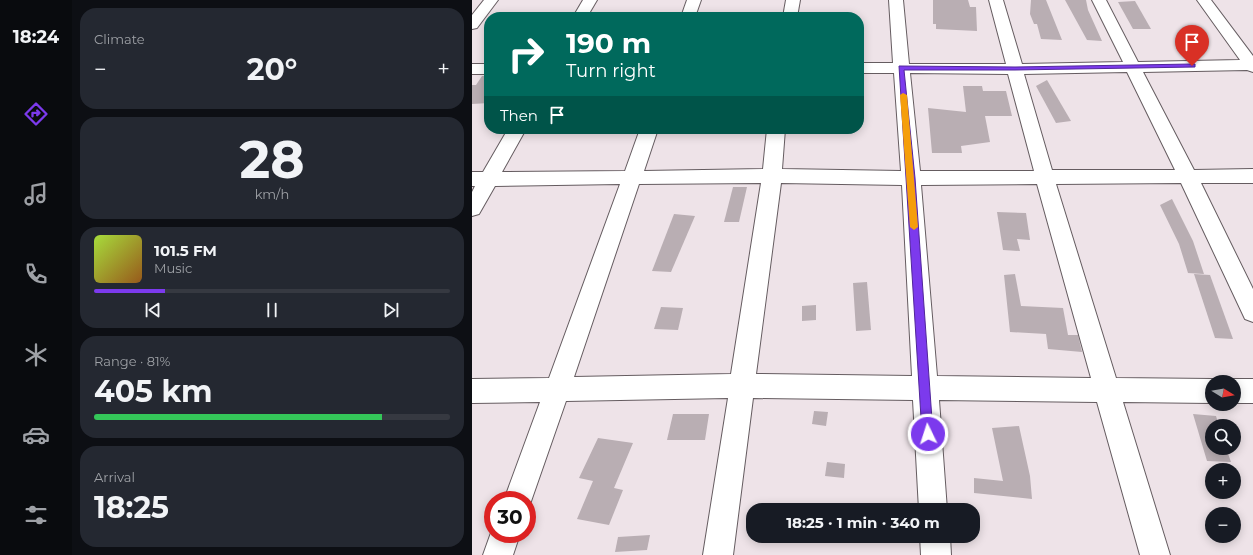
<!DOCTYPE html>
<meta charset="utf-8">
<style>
body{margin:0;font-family:Montserrat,sans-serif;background:#242831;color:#f1f3f6;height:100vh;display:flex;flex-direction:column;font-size:15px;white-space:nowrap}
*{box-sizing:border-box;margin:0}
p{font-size:13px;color:#9ea1a6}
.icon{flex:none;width:22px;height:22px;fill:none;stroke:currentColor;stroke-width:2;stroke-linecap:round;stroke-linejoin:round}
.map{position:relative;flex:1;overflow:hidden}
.drawer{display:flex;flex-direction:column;gap:8px;padding:8px;background:#0d0f14;width:400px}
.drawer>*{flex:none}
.banner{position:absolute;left:12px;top:12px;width:380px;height:122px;border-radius:16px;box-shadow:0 2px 10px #0003;background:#00695c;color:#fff;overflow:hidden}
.needle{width:26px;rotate:101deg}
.buttons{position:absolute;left:733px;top:375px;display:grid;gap:8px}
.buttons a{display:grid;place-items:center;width:36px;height:36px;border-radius:50%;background:#171b24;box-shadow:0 2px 10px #0003;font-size:20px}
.speed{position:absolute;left:12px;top:491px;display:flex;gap:8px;font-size:20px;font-weight:700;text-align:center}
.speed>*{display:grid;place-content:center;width:52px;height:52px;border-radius:50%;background:#171b24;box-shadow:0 2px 10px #0003;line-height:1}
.speed .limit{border:6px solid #d22;background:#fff;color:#111}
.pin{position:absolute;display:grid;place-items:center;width:34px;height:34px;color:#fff;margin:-41px -17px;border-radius:50% 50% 50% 0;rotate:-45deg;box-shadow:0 0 4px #0007}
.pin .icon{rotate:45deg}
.me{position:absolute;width:44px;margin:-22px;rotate:356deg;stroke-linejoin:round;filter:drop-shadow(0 0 3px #0008)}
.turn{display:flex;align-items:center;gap:14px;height:84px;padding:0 16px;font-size:18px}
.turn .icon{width:52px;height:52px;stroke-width:2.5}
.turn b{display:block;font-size:28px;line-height:34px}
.then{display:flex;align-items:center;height:38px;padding:0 16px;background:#0003;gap:8px;font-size:15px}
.big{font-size:30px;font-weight:700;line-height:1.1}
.drawer .tile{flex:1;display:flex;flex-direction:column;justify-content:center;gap:6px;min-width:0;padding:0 14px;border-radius:16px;background:#242831}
.drawer .dial{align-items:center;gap:0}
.dial b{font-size:52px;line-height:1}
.song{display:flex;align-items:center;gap:12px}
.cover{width:48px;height:48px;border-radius:6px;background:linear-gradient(135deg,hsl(80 70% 55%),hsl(30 70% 35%))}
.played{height:4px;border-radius:2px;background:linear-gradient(90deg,#7c3aed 20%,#363941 20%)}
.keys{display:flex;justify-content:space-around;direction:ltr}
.heat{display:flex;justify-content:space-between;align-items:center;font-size:22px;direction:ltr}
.charge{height:6px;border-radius:3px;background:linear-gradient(90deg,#34c759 81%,#363941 0)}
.trip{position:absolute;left:274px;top:503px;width:234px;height:40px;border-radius:16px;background:#171b24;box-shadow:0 2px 10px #0003;font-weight:700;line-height:40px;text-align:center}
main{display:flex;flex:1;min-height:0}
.dock{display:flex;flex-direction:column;width:72px;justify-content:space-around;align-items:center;background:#090b0e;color:#9ea1a6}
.dock .icon{width:28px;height:28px}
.dock .selected{color:#7c3aed}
.dock b{font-size:18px;color:#f1f3f6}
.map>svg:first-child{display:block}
.building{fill:#b9aeb3}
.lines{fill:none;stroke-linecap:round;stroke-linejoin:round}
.minor-casing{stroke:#655c60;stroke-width:2}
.minor{fill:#fff;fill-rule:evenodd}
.route{fill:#7c3aed;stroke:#51269a}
.slow{fill:#f59e0b}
</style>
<main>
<nav class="dock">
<b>18:24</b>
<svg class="icon selected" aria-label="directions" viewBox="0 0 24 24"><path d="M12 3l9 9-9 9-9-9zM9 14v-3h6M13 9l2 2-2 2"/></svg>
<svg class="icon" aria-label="music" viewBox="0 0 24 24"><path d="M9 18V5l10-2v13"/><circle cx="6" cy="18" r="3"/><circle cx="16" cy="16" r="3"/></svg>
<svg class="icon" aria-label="phone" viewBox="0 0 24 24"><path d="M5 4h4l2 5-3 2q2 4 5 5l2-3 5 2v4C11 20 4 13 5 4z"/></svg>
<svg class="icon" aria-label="climate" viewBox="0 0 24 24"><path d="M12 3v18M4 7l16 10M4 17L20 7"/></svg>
<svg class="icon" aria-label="car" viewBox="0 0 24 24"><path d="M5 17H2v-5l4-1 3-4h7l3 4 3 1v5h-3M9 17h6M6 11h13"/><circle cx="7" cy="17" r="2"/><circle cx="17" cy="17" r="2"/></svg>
<svg class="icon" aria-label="filters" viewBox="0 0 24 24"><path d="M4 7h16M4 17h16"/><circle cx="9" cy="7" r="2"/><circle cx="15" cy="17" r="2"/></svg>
</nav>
<section class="drawer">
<div class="tile"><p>Climate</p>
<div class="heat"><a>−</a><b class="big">20°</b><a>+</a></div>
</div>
<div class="tile dial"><b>28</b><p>km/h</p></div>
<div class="tile">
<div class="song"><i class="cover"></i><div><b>101.5 FM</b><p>Music</p></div></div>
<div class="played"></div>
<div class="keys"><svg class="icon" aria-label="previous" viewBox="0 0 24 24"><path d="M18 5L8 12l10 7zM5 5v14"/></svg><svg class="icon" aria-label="pause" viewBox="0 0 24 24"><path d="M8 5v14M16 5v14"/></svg><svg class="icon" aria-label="next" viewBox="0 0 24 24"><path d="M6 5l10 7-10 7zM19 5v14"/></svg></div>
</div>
<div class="tile"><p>Range · 81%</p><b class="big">405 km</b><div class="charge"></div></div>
<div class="tile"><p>Arrival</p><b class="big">18:25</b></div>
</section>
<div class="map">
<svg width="781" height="555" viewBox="0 0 781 555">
<rect width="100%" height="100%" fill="#eee3e8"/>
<g class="building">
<path d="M 461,0 L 496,0 L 498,7 L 504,7 L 505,31 L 464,29 L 464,24 L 461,24 Z"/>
<path d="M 559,0 L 574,0 L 590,40 L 569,39 L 565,24 L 562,24 L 558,14 Z"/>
<path d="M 593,0 L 614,0 L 616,10 L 630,41 L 615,40 Z"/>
<path d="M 663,1 L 679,29 L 661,29 L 646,2 Z"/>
<path d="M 10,76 L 17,76 L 17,103 L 0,104 L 0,85 L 4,85 Z"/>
<path d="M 575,80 L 599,121 L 584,123 L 564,86 Z"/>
<path d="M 491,86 L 510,86 L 511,91 L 534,91 L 540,116 L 513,116 L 518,142 L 489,146 L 490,153 L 460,153 L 456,108 L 494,112 Z"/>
<path d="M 261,187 L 275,187 L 267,222 L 252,222 Z"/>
<path d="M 700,199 L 721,241 L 732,274 L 716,273 L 707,244 L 688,205 Z"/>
<path d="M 525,212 L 554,213 L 558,240 L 545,239 L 548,251 L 531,250 Z"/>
<path d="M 202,214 L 223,216 L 199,272 L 180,271 Z"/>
<path d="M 543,274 L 549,306 L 591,308 L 596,335 L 606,335 L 610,352 L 576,349 L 574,334 L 538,332 L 532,275 Z"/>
<path d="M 722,274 L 738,275 L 761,339 L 743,338 Z"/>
<path d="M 395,282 L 399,330 L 384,331 L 381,283 Z"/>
<path d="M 344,305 L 344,320 L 330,321 L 330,306 Z"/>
<path d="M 189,307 L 211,308 L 206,330 L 182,329 Z"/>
<path d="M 342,411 L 356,412 L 354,426 L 340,424 Z"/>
<path d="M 201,414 L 237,414 L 233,440 L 195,440 Z"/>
<path d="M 721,414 L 744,416 L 747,426 L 740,426 L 740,448 L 754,448 L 759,462 L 735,461 Z"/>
<path d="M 547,426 L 558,476 L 560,499 L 502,493 L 502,478 L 531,481 L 520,428 Z"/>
<path d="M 126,438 L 161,443 L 142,488 L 151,490 L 137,525 L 105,519 L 121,481 L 107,478 Z"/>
<path d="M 355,462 L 373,464 L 372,478 L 353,476 Z"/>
<path d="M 178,535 L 175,550 L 143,552 L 146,537 Z"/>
</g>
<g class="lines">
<defs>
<g id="minor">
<path d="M 12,0 L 26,0 L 5,28 L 0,29 L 0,15 Z"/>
<path d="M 111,0 L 125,0 L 115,17 L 101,17 Z"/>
<path d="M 215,0 L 229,0 L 223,17 L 209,17 Z"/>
<path d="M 314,0 L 328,0 L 325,17 L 311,17 Z"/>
<path d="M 417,0 L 431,0 L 437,64 L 534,64 L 517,0 L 531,0 L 550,64 L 651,62 L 620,0 L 634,0 L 666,62 L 768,60 L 725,0 L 739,0 L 781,56 L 781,72 L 775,70 L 671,72 L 722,170 L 781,169 L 781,183 L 729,183 L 781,289 L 781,322 L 773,319 L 709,183 L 584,184 L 644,378 L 740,379 L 748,382 L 740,382 L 740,403 L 651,402 L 698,555 L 668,555 L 625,402 L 467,400 L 475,510 L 447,510 L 441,400 L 281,398 L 261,555 L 231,555 L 256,398 L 94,401 L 56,510 L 55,500 L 32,500 L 68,402 L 0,403 L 0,379 L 77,378 L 148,184 L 23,186 L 7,214 L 0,216 L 0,192 L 3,186 L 0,186 L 0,172 L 11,172 L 36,129 L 54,129 L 30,172 L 153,171 L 168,129 L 186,129 L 172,171 L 291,169 L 295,129 L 313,129 L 310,169 L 429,171 L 422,73 L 387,73 L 387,63 L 421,63 ZM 655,72 L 703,170 L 580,170 L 552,74 ZM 438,73 L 536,74 L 562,171 L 448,171 ZM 289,183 L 259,374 L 102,377 L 167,184 ZM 309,183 L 430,185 L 440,376 L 284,374 ZM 565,184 L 619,378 L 465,376 L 449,185 Z"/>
<rect x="0" y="64" width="17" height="10"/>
<path d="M 762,379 L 781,379 L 781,403 L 762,403 L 762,382 L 754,382 Z"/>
<path d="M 21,527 L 21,534 L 48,534 L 41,555 L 11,555 Z"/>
<path d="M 448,536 L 478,536 L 479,555 L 449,555 Z"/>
</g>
</defs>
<use href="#minor" class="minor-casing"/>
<use href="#minor" class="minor"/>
</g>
<path class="route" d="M 720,64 L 723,64 L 723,67 L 543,70 L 432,70 L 443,178 L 461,434 L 460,438 L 456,440 L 452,438 L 450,434 L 427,66 L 543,67 Z"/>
<path class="slow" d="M 431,93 L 435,95 L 446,227 L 442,230 L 438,227 L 428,95 Z"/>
</svg>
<div class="buttons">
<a><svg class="needle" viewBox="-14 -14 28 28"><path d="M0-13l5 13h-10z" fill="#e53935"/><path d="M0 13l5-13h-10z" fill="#9ea1a6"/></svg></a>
<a><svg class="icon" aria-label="search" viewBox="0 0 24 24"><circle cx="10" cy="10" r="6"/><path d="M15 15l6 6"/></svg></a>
<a>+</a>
<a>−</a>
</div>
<div class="speed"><div class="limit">30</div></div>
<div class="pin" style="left:720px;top:66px;background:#d93025"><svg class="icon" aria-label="arrive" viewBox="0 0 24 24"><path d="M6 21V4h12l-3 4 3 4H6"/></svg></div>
<svg class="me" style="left:456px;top:434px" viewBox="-20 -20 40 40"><circle r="17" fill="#7c3aed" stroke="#fff" stroke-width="3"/><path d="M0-11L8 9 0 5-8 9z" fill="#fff"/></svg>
<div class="trip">18:25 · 1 min · 340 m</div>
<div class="banner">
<div class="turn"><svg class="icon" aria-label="right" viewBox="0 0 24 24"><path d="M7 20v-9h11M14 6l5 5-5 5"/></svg><div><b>190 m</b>Turn right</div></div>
<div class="then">Then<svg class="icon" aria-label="arrive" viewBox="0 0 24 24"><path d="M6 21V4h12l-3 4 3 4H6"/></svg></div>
</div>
</div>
</main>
